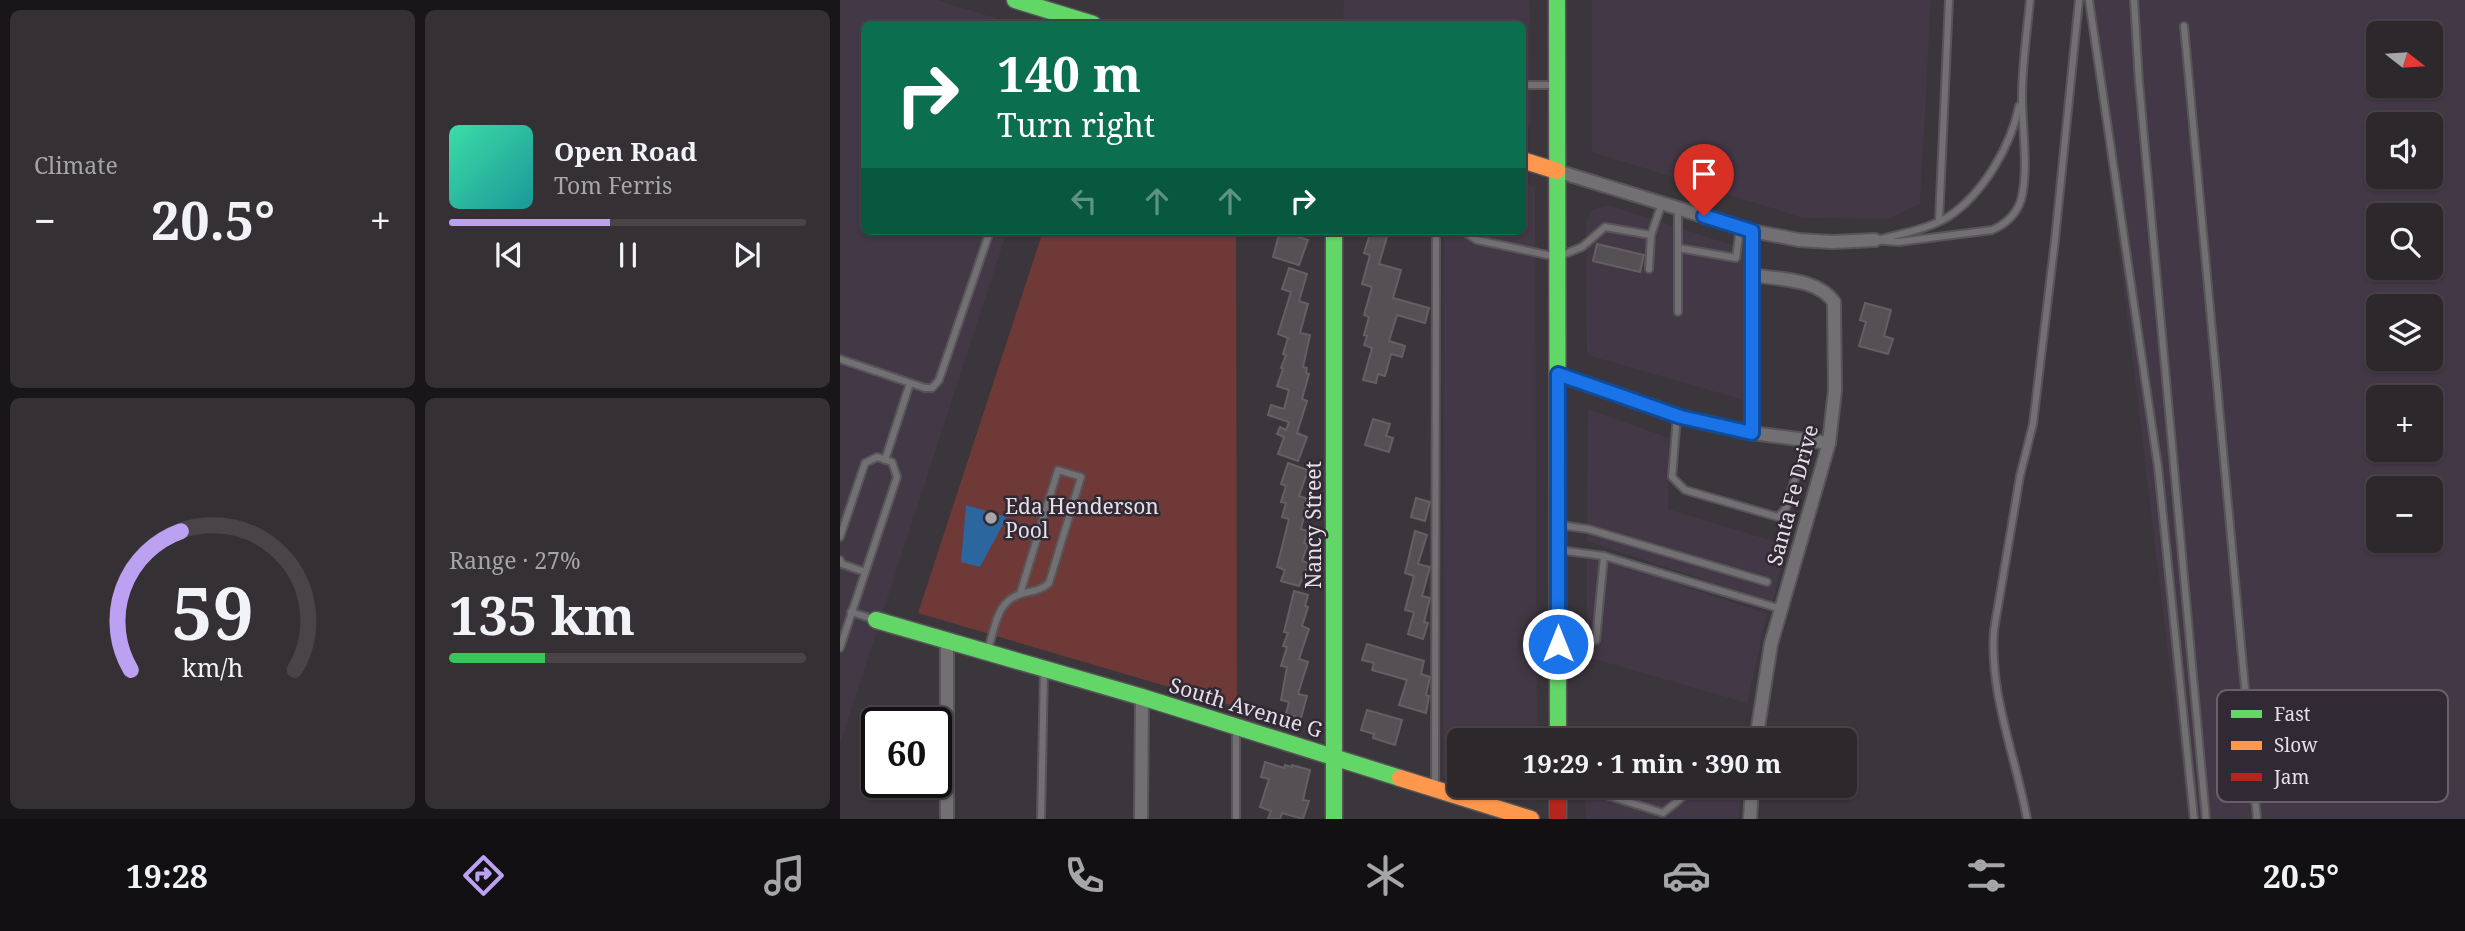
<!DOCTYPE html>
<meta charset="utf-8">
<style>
body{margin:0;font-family:"Noto Serif",serif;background:#343034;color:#f1f3f6;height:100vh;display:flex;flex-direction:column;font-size:26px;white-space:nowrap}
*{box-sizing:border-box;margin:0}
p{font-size:23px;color:#a6a6a9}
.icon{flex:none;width:38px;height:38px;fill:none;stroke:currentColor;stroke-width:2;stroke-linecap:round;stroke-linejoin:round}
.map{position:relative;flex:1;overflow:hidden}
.details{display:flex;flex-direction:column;gap:10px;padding:10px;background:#181618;width:840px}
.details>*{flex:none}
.banner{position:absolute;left:21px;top:21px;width:665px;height:214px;border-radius:10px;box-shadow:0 2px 5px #0004,0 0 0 2px #484448;background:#0b6e4f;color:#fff;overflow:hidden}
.needle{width:46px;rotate:107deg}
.controls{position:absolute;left:1526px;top:21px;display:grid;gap:14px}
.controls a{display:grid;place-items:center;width:77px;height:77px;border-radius:10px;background:#2c282c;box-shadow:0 2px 5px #0004,0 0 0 2px #484448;font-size:35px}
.speed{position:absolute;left:21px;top:707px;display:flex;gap:14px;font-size:35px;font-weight:700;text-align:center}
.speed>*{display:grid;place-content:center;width:91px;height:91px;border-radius:50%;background:#2c282c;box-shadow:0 2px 5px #0004,0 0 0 2px #484448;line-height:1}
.speed .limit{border:4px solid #111;border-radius:10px;background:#fff;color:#111}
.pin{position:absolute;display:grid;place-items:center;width:60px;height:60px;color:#fff;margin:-72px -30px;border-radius:50% 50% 50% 0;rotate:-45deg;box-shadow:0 0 7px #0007}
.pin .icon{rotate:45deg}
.me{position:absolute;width:77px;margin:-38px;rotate:0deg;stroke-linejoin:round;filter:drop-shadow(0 0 5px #0008)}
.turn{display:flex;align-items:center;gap:24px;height:147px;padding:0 21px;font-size:32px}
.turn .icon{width:91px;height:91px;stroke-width:2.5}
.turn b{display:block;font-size:49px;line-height:60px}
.lanes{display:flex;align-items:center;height:66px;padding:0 21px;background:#0003;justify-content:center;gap:35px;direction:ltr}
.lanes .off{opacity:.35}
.big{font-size:52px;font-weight:700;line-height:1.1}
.details .tile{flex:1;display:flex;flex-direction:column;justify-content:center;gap:10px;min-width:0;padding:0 24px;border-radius:10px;background:#343034}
.details .dial{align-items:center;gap:0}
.dial svg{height:182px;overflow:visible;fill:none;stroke:#484448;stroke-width:7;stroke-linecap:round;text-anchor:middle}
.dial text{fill:#f1f3f6;stroke:none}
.song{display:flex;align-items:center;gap:21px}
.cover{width:84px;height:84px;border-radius:10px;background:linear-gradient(135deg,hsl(160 70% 55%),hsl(180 70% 35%))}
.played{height:7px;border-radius:4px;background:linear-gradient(90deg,#bca0f2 45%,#484448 45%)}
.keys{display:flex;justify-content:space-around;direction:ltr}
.heat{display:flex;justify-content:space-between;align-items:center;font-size:38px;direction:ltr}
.charge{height:10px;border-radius:5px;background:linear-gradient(90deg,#34c759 27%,#484448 0)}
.details .tiles{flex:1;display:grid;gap:10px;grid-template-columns:repeat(2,1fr)}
.trip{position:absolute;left:607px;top:728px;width:410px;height:70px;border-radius:10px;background:#2c282c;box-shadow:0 2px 5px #0004,0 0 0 2px #484448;font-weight:700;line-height:70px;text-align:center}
.tab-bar{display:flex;height:112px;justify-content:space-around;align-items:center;background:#121012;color:#a6a6a9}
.tab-bar .icon{width:49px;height:49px}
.tab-bar .active{color:#bca0f2}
.tab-bar b{font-size:32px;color:#f1f3f6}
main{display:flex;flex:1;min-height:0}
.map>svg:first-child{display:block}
.built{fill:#433846;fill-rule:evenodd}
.green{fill:#6e3936}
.water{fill:#2b669e}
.building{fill:#545053;stroke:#645f62;stroke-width:2}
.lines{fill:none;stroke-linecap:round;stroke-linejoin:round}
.lane-casing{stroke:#585559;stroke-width:10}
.street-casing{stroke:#585559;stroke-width:16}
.fast-casing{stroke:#585559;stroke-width:19}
.slow-casing{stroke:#585559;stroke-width:19}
.jam-casing{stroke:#585559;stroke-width:19}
.lane{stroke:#737074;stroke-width:6}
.street{stroke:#737074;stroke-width:12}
.fast{stroke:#63d668;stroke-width:16}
.slow{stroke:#ff974d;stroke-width:16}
.jam{stroke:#b3261e;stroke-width:16}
.route-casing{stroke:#114b97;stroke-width:18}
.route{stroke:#1a73e8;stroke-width:12}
.poi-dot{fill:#a9a4aa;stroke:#312933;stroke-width:2.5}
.labels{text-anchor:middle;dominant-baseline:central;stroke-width:5;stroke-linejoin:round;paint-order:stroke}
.street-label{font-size:21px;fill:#e5e0e6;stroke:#312933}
.poi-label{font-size:21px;fill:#e5e0e6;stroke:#312933;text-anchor:start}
.key{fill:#312933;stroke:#676069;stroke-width:2}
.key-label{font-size:19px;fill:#e5e0e6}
</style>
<main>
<section class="details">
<div class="tiles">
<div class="tile"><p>Climate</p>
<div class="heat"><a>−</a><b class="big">20.5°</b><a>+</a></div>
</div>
<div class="tile">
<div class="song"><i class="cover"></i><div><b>Open Road</b><p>Tom Ferris</p></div></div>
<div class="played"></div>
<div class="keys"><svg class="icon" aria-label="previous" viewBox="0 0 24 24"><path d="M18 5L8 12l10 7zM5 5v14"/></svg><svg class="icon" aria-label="pause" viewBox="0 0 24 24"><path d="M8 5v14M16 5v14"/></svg><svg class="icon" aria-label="next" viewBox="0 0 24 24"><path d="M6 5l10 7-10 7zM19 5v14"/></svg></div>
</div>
<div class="tile dial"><svg viewBox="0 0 100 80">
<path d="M14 69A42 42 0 1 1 86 69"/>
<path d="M14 69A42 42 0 0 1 36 8" stroke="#bca0f2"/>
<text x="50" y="56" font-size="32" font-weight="700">59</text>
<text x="50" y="72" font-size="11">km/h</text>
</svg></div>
<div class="tile"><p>Range · 27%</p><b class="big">135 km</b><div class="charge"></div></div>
</div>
</section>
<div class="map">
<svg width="1625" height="819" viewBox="0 0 1625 819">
<rect width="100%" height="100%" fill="#3a363b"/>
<g class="built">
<path d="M 0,0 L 97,0 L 175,24 L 24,24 L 24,231 L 167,231 L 0,744 Z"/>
<path d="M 504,0 L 690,0 L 691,121 L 688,129 L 683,130 L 682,24 L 503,24 Z"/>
<path d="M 752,0 L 1091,0 L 1080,204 L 1048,219 L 963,218 L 752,152 Z"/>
<path d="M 1246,0 L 1625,0 L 1625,819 L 1348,819 L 1292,354 ZM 1538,33 L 1591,33 L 1591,86 L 1538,86 ZM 1538,124 L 1591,124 L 1591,177 L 1538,177 ZM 1538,215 L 1591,215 L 1591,268 L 1538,268 ZM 1538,306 L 1591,306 L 1591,359 L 1538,359 ZM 1538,397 L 1591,397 L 1591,450 L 1538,450 ZM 1538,488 L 1591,488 L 1591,541 L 1538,541 Z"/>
<path d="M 683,182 L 695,187 L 697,740 L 620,740 L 619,780 L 603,775 L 604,231 L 682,231 Z"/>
<path d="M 768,205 L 908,250 L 907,401 L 747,355 L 746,221 L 753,210 Z"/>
<path d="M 748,409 L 829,438 L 828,509 L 946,545 L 933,603 L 747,541 Z"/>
<path d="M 747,560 L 769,561 L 927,614 L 907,703 L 747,657 Z"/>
<path d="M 639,786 L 697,786 L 697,801 L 694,803 Z"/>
<path d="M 746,786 L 902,786 L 899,819 L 746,819 Z"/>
</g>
<path class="green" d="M 203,231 L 396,231 L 397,707 L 78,613 Z"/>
<path class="water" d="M 126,505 L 167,517 L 140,567 L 121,562 Z"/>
<g class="building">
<path d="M 440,231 L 461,231 L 459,237 L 468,240 L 459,265 L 433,257 Z"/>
<path d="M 531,231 L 548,233 L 539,264 L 561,270 L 553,298 L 589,308 L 585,323 L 557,315 L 549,341 L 565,346 L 562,357 L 551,354 L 545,376 L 538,374 L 536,383 L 523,380 L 532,348 L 524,345 L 527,336 L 524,335 L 529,317 L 524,315 L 532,287 L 522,284 L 530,255 L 524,253 Z"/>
<path d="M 757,244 L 804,255 L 800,272 L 753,261 Z"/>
<path d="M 449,268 L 467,274 L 459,301 L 468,304 L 460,333 L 470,335 L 463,367 L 467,368 L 466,373 L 469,374 L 462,399 L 467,401 L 457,433 L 467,437 L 458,461 L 438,454 L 444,437 L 437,434 L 440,427 L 446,430 L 449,422 L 428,415 L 431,405 L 444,409 L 449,390 L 437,386 L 443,369 L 441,368 L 446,355 L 443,354 L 448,338 L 438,334 L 451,292 L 442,289 Z"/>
<path d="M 1025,303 L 1051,310 L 1044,336 L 1053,339 L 1048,354 L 1019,346 L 1026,322 L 1020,320 Z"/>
<path d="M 533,419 L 550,424 L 546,436 L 553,438 L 549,452 L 525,445 Z"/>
<path d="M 448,463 L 468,470 L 459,496 L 468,499 L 461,529 L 468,531 L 464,543 L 468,544 L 462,561 L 469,563 L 459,586 L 441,581 L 445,570 L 437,567 L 449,519 L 442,517 L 446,503 L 441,502 L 446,486 L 441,484 Z"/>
<path d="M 576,498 L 590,502 L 585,521 L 571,517 Z"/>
<path d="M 575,531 L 587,535 L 578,564 L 590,567 L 582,596 L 590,598 L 584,622 L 588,623 L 583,639 L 568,634 L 574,612 L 565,610 L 574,576 L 565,573 Z"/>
<path d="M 454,591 L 468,595 L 465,606 L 468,607 L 462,626 L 469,629 L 459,659 L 468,662 L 458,694 L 467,696 L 461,718 L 446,714 L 449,702 L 441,700 L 447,667 L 441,666 L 447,647 L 443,646 L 448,633 L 444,632 Z"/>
<path d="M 527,644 L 584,661 L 581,674 L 590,677 L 586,695 L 589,696 L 586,713 L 559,705 L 567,680 L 532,670 L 534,663 L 522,660 Z"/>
<path d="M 527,710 L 562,720 L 555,745 L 533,738 L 534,734 L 521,730 Z"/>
<path d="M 425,762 L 444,768 L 445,765 L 452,767 L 452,765 L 470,770 L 463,800 L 469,801 L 463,819 L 442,813 L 440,819 L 428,819 L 431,811 L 420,807 L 429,779 L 421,777 Z"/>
</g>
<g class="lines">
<defs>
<g id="lane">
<path d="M 1249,0 L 1318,467 L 1354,819"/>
<path d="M 1294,0 L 1299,82 L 1366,819"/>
<path d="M 1344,26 L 1417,819"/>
<path d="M 682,85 L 715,85"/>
<path d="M 838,208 L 838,312"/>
<path d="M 1099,221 L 1109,0"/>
<path d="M 623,231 L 637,240 L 717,257 L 742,247 L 765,227 L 811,235"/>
<path d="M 1041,239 C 1063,233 1088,229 1108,217 C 1143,194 1171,146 1179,106"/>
<path d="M 1035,240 L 1058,242 L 1152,230 C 1166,224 1176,215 1181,200 C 1189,170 1182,128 1182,97 C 1182,65 1187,32 1190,0"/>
<path d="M 838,248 L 896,258 L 900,228"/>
<path d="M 809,269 L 811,235 L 822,203"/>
<path d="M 0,359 L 85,388 L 92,388 L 99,380 L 150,231"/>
<path d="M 837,416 L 832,477 L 845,490 L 938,517 L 946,508 L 967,440"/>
<path d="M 45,460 L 70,383"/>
<path d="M 720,525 L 748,529 L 927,582"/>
<path d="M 0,537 L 25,463 L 37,457 L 52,462 L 57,477 L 0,648"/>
<path d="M 719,550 L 764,556 L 941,609"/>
<path d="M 0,560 L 2,564 L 25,572"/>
<path d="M 11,612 L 33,619"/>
<path d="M 719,644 L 742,644 L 756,640 L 764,556"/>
<path d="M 148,649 C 156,625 156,600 184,593 C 193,591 202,590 209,583 L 241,477 L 218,470 L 180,594"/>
<path d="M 595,786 L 596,231"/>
<path d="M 738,786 L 823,813 L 845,795 L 846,786"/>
<path d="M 201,819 L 204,670"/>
<path d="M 396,819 L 396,728"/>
<path d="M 1187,819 C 1176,757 1149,694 1154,630 L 1180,476 L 1193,424 L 1215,240 L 1239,0"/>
</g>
<g id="street">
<path d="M 717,171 L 912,231 L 959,240 L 992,242 L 1035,240"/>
<path d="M 913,275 C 940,280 977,278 994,302 L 995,390 L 989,443 L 931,644 L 916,740"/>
<path d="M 717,374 L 841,417 L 912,433 L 989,443"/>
<path d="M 912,433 L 912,231"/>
<path d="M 107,639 L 107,819"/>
<path d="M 301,819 L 302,697"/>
<path d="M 910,819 L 912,786"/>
</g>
<g id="fast">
<path d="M 175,0 L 253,24"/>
<path d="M 717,0 L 718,740"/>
<path d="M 494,231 L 494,819"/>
<path d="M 36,620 L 302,697 L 560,778"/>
</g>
<g id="slow">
<path d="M 682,160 L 717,171"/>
<path d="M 560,778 L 691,819"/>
</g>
<path id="jam" d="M 718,786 L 718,819"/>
</defs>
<use href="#lane" class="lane-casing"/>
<use href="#street" class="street-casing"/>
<use href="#fast" class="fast-casing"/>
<use href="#slow" class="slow-casing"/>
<use href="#jam" class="jam-casing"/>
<use href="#lane" class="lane"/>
<use href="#street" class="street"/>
<use href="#fast" class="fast"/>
<use href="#slow" class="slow"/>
<use href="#jam" class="jam"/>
</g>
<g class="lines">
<defs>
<path id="route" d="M 718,644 L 718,374 L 841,417 L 912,433 L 912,231 L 864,216"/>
</defs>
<use href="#route" class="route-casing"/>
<use href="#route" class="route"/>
</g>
<circle class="poi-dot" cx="151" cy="518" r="7"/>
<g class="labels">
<g class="street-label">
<text transform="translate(952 495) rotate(-75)">Santa Fe Drive</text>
<text transform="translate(473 525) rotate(-90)">Nancy Street</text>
<text transform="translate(406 707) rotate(17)">South Avenue G</text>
</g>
<g class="poi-label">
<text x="165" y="506">Eda Henderson<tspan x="165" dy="24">Pool</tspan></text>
</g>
</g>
<rect x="1377" y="690" width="231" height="112" rx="10" class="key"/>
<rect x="1391" y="710" width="31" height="8" fill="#63d668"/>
<rect x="1391" y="741" width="31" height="9" fill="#ff974d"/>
<rect x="1391" y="773" width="31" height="8" fill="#b3261e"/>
<g class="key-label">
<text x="1434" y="721">Fast</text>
<text x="1434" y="752">Slow</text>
<text x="1434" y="784">Jam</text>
</g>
</svg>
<div class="controls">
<a><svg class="needle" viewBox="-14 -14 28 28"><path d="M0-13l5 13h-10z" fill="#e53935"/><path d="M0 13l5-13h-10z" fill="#a6a6a9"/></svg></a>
<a><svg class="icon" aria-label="sound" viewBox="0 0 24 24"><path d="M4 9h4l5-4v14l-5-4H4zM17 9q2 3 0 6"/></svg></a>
<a><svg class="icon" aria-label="search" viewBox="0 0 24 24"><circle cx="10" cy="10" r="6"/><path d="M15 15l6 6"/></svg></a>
<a><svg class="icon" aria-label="layers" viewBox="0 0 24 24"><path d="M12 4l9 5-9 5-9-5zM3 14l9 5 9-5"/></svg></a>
<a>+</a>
<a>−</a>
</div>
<div class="speed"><div class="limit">60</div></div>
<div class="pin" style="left:864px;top:216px;background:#d93025"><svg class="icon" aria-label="arrive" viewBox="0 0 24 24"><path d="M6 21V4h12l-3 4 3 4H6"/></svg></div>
<svg class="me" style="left:718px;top:644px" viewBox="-20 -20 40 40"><circle r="17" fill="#1a73e8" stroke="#fff" stroke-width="3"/><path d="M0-11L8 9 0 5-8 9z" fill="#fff"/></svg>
<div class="trip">19:29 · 1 min · 390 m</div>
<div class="banner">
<div class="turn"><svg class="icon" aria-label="right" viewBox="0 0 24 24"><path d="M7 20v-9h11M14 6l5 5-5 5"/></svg><div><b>140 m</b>Turn right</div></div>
<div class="lanes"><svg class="icon off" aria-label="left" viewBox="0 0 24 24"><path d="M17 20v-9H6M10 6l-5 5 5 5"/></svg><svg class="icon off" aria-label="ahead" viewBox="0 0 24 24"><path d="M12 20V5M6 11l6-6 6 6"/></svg><svg class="icon off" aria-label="ahead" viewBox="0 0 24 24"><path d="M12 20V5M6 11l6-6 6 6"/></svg><svg class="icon" aria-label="right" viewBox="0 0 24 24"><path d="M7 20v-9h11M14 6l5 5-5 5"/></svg></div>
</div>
</div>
</main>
<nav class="tab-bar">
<b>19:28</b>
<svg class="icon active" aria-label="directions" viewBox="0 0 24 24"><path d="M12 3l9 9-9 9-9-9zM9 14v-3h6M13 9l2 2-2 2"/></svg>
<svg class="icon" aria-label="music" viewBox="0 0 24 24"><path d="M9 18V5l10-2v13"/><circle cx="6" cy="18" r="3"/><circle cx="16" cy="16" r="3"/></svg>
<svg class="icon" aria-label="phone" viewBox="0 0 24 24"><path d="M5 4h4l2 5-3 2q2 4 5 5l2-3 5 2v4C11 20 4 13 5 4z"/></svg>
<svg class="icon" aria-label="climate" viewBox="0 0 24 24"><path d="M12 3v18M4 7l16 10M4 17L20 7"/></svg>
<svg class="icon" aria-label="car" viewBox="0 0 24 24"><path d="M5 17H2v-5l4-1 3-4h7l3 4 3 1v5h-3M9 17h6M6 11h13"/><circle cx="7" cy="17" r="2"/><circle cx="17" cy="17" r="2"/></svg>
<svg class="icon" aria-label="filters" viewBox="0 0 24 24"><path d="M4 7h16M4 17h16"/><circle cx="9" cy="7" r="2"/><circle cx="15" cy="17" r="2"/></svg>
<b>20.5°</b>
</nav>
